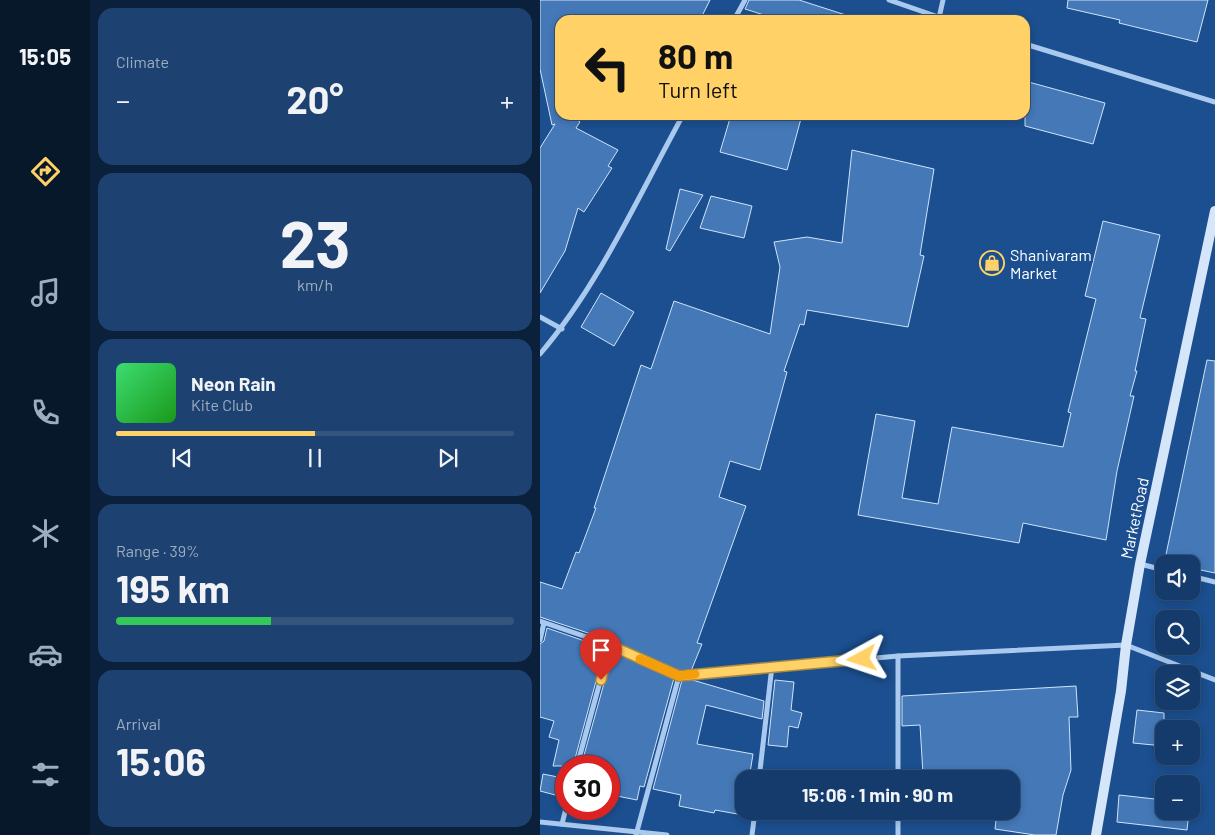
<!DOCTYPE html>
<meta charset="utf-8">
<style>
body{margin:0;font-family:Barlow,sans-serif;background:#1d4271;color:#f1f3f6;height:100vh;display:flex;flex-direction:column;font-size:19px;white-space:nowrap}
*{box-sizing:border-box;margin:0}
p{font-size:16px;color:#9dadc1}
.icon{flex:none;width:28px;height:28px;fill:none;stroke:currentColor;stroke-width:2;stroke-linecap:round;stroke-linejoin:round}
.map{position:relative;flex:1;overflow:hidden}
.details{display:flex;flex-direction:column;gap:8px;padding:8px;background:#0b203b;width:450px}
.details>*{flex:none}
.guide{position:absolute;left:15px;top:15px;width:475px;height:105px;border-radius:15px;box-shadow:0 2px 8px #0003,0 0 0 1px #33557e;background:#ffd166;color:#111;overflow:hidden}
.buttons{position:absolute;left:615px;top:555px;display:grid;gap:10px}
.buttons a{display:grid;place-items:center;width:45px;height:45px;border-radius:10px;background:#143b6b;box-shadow:0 2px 8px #0003,0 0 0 1px #33557e;font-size:25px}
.speed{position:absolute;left:15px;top:755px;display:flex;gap:10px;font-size:25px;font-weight:700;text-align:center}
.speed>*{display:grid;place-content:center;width:65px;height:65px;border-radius:50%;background:#143b6b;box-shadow:0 2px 8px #0003,0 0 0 1px #33557e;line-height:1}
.speed .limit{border:8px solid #d22;background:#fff;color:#111}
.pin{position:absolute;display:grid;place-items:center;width:42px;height:42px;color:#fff;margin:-51px -21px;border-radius:50% 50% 50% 0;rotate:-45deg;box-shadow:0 0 5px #0007}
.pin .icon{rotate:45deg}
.me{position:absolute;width:55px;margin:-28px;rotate:265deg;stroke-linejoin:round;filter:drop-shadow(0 0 4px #0008)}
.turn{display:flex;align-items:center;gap:18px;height:105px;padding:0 20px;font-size:22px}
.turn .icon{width:65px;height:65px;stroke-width:2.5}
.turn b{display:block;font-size:35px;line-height:42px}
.big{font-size:38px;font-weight:700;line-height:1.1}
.details .tile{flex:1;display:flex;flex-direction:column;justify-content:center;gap:8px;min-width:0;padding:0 18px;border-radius:15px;background:#1d4271}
.details .dial{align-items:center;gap:0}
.dial b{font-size:65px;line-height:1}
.song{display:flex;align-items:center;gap:15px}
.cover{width:60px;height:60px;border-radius:8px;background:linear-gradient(135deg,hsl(140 70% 55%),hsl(120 70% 35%))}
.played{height:5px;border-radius:2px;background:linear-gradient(90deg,#ffd166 50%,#33557e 50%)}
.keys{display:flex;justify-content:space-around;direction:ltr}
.heat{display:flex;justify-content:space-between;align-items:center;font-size:28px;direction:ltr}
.charge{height:8px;border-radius:4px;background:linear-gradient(90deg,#34c759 39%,#33557e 0)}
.trip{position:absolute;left:195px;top:770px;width:285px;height:50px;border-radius:15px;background:#143b6b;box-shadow:0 2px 8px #0003,0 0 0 1px #33557e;font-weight:700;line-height:50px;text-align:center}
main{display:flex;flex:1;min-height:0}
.dock{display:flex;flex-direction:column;width:90px;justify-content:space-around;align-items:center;background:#08182b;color:#9dadc1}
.dock .icon{width:35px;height:35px}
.dock .selected{color:#ffd166}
.dock b{font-size:22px;color:#f1f3f6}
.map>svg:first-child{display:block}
.building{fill:#4478b7;stroke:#cfe3fa}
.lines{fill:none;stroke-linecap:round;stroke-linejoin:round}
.street{stroke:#a9c9ee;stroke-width:5}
.secondary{stroke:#d6e6fa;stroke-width:10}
.route-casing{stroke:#a68842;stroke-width:12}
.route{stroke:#ffd166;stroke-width:9}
.slow{stroke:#f59e0b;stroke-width:9}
.labels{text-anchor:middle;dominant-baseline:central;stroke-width:5;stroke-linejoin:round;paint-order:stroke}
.poi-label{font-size:16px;fill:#fff;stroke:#1b4f8f;text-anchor:start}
.street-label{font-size:16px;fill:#fff;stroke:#1b4f8f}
</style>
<main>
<nav class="dock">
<b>15:05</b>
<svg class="icon selected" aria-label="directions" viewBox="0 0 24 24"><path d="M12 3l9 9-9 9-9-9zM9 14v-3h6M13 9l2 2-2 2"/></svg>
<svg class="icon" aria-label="music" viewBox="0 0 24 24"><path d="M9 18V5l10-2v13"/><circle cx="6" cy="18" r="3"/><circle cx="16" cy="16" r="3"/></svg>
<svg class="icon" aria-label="phone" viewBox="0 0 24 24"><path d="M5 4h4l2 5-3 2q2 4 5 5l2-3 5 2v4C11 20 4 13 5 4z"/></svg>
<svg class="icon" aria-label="climate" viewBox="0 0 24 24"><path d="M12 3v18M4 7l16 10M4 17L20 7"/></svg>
<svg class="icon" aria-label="car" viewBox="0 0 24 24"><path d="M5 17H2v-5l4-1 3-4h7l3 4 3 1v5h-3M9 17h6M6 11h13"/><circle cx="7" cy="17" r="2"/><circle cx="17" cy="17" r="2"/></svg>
<svg class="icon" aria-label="filters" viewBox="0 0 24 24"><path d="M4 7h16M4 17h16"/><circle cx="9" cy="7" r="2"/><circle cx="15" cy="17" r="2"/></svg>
</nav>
<section class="details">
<div class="tile"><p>Climate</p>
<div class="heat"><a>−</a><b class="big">20°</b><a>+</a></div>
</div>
<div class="tile dial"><b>23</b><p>km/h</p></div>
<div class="tile">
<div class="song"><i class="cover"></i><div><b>Neon Rain</b><p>Kite Club</p></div></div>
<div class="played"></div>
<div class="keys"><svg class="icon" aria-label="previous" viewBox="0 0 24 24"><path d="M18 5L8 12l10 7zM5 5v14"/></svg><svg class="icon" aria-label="pause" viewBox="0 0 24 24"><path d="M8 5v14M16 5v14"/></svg><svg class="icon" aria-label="next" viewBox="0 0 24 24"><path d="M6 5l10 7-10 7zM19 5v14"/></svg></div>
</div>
<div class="tile"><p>Range · 39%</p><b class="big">195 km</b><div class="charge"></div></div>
<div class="tile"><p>Arrival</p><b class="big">15:06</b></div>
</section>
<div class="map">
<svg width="675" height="835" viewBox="0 0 675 835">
<rect width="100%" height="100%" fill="#1b4f8f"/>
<g class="building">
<path d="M 0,0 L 170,0 L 160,20 L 20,20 L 20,117 L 22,115 L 30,115 L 40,122 L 36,128 L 78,150 L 68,166 L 72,168 L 44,212 L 38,208 L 25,251 L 0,293 L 0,148 L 15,124 L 12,125 L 0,69 Z"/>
<path d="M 209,0 L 259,0 L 309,16 L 309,20 L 240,20 L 205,9 Z"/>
<path d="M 528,0 L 668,0 L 657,42 L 579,23 L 580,20 L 527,8 Z"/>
<path d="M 485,81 L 565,103 L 553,144 L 485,126 Z"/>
<path d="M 191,115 L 262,115 L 247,170 L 180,152 Z"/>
<path d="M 312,150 L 394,169 L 380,255 L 384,256 L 368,327 L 267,310 L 264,325 L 260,324 L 244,371 L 247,372 L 220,470 L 190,461 L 179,497 L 206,506 L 157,643 L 162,644 L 151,671 L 140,672 L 72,641 L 0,617 L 0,582 L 22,589 L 36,552 L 39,553 L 56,508 L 54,508 L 101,365 L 111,369 L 134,301 L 230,334 L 240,267 L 234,242 L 267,237 L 302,243 Z"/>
<path d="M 140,189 L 163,195 L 130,251 L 126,249 Z"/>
<path d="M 171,196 L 212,206 L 204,238 L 160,228 Z"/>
<path d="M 563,221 L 620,235 L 600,318 L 606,319 L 595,371 L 597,371 L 590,396 L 594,396 L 577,471 L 566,540 L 483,523 L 479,543 L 318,515 L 336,414 L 375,421 L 362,498 L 398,504 L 412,427 L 523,447 L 531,413 L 528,412 L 556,299 L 545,296 Z"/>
<path d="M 61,293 L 94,312 L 74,346 L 41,327 Z"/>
<path d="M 667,360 L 675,361 L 675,573 L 651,568 L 651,564 L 624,564 Z"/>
<path d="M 7,628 L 65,648 L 33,766 L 13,766 L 19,740 L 9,737 L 14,721 L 0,717 L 0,644 L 4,641 Z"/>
<path d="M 73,651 L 134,678 L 104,787 L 100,786 L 97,800 L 72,795 L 73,791 L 69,790 L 69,766 L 41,766 Z"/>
<path d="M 149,679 L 224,701 L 222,719 L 166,705 L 157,744 L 213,754 L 209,779 L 204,779 L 203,815 L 175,810 L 174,813 L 139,806 L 141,795 L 113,789 L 142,680 Z"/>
<path d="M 235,680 L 254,682 L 251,710 L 262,713 L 258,728 L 249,726 L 247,747 L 228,745 Z"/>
<path d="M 536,686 L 538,717 L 529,717 L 531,770 L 523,795 L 516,835 L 495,835 L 455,829 L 457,811 L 471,811 L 471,779 L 442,779 L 443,771 L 383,774 L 380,725 L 362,726 L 362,696 Z"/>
<path d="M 597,710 L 624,713 L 624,746 L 593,743 Z"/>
<path d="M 3,774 L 23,778 L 19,796 L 0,791 Z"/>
<path d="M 579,795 L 624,800 L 624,811 L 649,811 L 647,830 L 577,822 Z"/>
</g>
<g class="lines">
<g class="street">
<path d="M 349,0 L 407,20"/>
<path d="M 399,18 L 403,0"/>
<path d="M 194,20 L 205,0"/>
<path d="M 485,44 L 675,102"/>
<path d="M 0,317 L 22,329"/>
<path d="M 0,354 C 59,285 99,195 143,115"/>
<path d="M 600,564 L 624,570"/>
<path d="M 651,576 L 675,582"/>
<path d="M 0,621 L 70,645 L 139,676"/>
<path d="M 0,640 L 4,623"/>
<path d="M 37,766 L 70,645"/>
<path d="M 219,779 L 232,666"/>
<path d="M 358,779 L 358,656"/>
<path d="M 0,822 L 127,835"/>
<path d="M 22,824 L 26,808"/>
<path d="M 96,835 L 139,676 L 358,656 L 586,645 L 675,680"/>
<path d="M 212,835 L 215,811"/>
<path d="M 358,835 L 358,811"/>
</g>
<path class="secondary" d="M 556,835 L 581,691 L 586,645 L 600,564 L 675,211"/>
</g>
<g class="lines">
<defs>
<path id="route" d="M 61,680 L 70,645 L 139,676 L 322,659"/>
</defs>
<use href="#route" class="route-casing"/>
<use href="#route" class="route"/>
<path class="slow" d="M 100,659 L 139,676 L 155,674"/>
</g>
<defs>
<symbol id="shop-ring" viewBox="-11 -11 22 22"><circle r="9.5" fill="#1b4f8f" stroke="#ffd166" stroke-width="1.5"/><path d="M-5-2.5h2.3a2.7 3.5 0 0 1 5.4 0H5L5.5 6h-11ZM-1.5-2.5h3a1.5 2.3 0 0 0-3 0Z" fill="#ffd166"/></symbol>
</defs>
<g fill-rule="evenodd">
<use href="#shop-ring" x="438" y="249" width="28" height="28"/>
</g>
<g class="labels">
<g class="poi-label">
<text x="470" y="254">Shanivaram<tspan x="470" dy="18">Market</tspan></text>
</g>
<g class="street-label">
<text transform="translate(594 518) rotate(-78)">MarketRoad</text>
</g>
</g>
</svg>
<div class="buttons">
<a><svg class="icon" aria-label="sound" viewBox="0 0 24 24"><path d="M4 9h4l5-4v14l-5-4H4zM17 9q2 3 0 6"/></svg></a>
<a><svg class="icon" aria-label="search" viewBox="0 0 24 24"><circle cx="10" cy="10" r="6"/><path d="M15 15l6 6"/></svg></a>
<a><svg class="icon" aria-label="layers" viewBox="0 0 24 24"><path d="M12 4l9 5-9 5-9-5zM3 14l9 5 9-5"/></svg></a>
<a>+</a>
<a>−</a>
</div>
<div class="speed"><div class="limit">30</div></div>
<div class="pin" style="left:61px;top:680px;background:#d93025"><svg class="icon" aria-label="arrive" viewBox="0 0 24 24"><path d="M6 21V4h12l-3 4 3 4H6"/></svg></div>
<svg class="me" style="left:322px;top:659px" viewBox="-20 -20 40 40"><path d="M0-17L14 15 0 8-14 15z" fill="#ffd166" stroke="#fff" stroke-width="4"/></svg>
<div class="trip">15:06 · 1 min · 90 m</div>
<div class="guide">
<div class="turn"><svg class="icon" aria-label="left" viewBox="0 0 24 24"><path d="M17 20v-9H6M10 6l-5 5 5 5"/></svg><div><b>80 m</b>Turn left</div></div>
</div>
</div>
</main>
